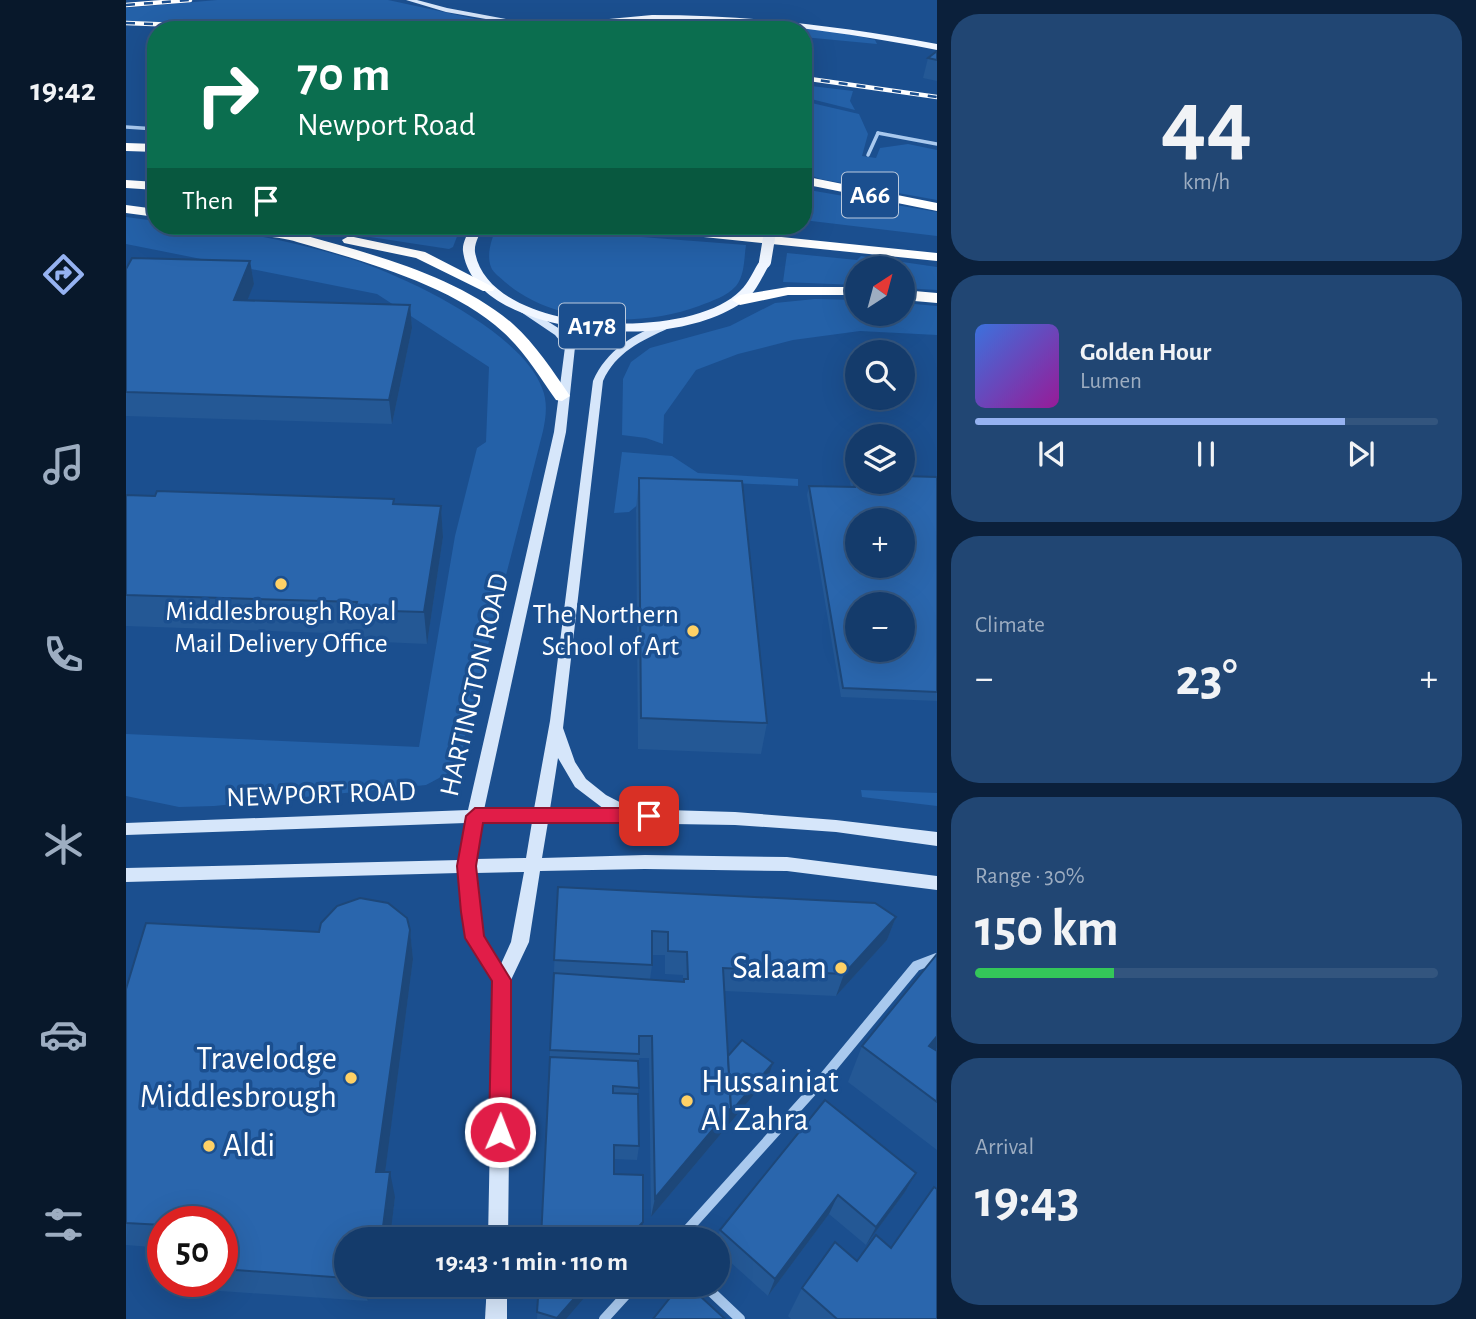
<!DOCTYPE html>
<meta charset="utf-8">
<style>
body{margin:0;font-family:"Alegreya Sans",sans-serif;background:#214673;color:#f1f3f6;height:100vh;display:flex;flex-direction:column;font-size:26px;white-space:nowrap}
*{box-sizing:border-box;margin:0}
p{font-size:23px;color:#9dadc1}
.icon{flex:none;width:38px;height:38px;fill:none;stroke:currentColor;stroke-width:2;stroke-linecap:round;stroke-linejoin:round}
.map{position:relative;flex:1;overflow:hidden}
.panel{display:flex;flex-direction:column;gap:14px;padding:14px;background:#0b203b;width:539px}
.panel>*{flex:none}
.guide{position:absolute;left:21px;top:21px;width:665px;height:214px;border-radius:28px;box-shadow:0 7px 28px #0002,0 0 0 2px #33557e;background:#0b6e4f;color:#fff;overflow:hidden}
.needle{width:46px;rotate:36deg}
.tools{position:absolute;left:719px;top:256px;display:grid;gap:14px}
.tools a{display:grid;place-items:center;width:70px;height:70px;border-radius:50%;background:#143b6b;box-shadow:0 7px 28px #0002,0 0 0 2px #33557e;font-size:35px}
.speed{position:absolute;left:21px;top:1206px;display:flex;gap:14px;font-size:35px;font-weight:700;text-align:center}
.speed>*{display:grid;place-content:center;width:91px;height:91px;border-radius:50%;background:#143b6b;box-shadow:0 7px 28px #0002,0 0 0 2px #33557e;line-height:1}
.speed .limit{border:10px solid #d22;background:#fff;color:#111}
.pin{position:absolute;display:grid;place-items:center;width:60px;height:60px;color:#fff;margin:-30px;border-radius:14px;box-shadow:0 4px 10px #0006}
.me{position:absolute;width:77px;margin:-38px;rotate:1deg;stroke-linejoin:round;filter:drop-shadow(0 0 5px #0008)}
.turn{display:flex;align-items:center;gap:24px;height:147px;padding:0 35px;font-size:32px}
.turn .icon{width:91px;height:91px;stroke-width:2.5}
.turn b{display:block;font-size:49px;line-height:60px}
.then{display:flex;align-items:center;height:66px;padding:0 35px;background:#0003;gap:14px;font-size:26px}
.big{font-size:52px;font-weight:700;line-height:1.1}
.panel .widget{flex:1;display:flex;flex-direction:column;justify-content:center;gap:10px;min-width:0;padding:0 24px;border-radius:28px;background:#214673}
.panel .dial{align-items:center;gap:0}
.dial b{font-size:91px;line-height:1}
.song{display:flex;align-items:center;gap:21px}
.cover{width:84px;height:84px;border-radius:10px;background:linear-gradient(135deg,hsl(220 70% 55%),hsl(300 70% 35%))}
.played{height:7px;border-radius:4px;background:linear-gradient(90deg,#95b2f1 80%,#33557e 80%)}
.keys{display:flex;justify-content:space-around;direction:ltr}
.heat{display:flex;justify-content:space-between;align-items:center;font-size:38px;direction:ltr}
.charge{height:10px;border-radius:5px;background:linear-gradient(90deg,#34c759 30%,#33557e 0)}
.trip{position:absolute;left:208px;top:1227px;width:396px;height:70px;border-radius:35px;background:#143b6b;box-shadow:0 7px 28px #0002,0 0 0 2px #33557e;font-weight:700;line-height:70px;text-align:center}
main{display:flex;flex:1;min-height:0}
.dock{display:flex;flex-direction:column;width:126px;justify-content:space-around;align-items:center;background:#08182b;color:#9dadc1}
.dock .icon{width:49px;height:49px}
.dock .on{color:#95b2f1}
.dock b{font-size:32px;color:#f1f3f6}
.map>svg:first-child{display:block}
.green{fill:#2461a8}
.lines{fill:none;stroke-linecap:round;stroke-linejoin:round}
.street-far1{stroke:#a9c9ee;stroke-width:3.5}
.street{stroke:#a9c9ee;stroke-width:10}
.secondary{fill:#d6e6fa;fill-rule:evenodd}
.primary{fill:#f0f6ff;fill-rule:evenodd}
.highway{fill:#fff;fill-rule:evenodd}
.rail-casing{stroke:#fff;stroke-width:4.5}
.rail{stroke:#1b4f8f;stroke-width:2.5;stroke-dasharray:9;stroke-linecap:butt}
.primary-bridge{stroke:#f0f6ff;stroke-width:12}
.wall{fill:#245895;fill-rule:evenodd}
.shaded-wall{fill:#1d4779}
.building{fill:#2a66ad;stroke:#1d4779;stroke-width:2;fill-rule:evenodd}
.route{fill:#e11d48;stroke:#92132f;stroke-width:2}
.poi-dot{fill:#ffd166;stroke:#1b4f8f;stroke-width:2.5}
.labels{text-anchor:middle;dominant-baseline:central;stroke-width:7;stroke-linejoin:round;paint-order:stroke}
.shield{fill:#1b4f8f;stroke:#bbcadd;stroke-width:2}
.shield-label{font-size:26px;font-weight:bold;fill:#fff}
.poi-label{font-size:28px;fill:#fff;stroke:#1b4f8f}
.street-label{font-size:28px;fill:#fff;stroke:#1b4f8f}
.near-poi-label{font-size:33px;fill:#fff;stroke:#1b4f8f;text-anchor:end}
</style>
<main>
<nav class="dock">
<b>19:42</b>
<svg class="icon on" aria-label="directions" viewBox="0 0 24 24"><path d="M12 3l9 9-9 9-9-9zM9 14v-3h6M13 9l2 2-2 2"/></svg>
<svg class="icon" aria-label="music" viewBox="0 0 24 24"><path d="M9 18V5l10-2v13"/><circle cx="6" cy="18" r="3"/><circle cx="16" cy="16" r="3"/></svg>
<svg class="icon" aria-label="phone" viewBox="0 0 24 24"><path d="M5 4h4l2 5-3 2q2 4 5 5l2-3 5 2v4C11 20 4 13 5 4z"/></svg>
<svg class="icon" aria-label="climate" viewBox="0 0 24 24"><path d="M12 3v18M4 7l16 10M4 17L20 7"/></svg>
<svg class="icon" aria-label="car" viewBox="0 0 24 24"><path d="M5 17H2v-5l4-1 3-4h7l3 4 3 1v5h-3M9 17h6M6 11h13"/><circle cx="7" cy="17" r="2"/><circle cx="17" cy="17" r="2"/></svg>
<svg class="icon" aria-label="filters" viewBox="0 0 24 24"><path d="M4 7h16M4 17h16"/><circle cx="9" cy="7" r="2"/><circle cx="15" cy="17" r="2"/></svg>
</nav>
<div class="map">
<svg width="811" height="1319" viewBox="0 0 811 1319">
<rect width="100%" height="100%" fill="#1b4f8f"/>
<g class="green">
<path d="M 91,0 L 262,0 L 402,30 L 214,30 L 0,21 L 0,8 Z"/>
<path d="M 526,18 C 601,21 676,22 749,40 L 751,44 L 677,37 L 677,30 L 473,30 Z"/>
<path d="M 677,85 L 727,91 L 724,101 L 729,110 L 677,97 Z"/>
<path d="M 677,101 L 733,114 L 742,134 L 736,156 L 750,158 L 754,148 L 782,144 L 811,150 L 811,200 L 694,179 L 677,172 Z"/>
<path d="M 677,189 L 811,212 L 811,236 L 677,220 Z"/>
<path d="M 0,217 L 30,221 L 30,226 C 95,226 163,240 225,259 C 279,276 396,332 416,388 C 422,402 420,417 417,431 L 339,735 C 335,768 329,770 300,785 L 88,806 L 53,807 L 0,796 L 0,734 L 293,747 L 329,536 L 351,448 L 360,442 L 363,367 L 251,294 L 0,244 Z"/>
<path d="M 172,226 L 335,226 L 327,247 L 323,249 Z"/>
<path d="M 371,226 L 620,245 C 618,257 619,275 610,286 C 601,296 586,301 573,306 C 514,328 429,325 379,282 C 375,278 367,273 365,267 C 360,254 366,238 371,226 Z"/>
<path d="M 661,253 L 731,260 L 735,256 L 811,267 L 811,290 L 777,288 L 777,268 L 732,268 L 731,285 L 657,282 Z"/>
<path d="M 689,299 L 731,300 L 732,313 L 777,313 L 777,303 L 811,306 L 811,335 L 734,331 L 667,340 L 612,354 L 570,370 L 538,415 L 537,444 L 520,438 L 496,435 L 497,379 L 505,362 L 524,348 L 604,326 L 649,303 Z"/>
<path d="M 496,452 L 546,456 L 572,473 L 672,479 L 672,486 L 542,480 L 503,512 L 488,513 Z"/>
<path d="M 735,790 L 811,793 L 811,806 L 736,797 Z"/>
</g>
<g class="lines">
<g class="street-far1">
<path d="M 0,127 L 30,129"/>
<path d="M 752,133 L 811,144"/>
<path d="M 742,155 L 752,133"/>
</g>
<g class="street">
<path d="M 553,1239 L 689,1088 L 790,966 L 811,958"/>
<path d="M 577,1284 L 614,1319"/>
<path d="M 478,1319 L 510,1284"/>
</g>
<g class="secondary">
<path d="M 280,0 L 291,0 L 321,8 L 439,30 L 422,30 L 320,12 Z"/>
<path d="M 396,305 L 437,331 L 449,347 L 440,432 L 358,810 L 408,809 L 424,721 L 467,381 C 480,351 508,333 539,323 L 544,326 L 543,328 C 515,341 490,352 477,381 L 437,728 L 449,762 L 460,779 L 480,795 L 507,809 L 609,812 L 710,820 L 811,832 L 811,846 L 710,832 L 609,825 L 422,822 L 416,858 L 519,855 L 661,857 L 811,876 L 811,890 L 661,871 L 519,869 L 414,871 L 403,942 L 385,980 L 382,1239 L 362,1239 L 367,981 L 340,938 L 333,873 L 0,882 L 0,868 L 334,860 L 340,823 L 0,835 L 0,823 L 342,810 L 428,432 L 439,347 L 429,335 L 392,310 L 391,308 ZM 432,758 L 449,787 L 478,809 L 424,809 ZM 406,822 L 400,858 L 350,859 L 356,823 ZM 398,872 L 385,942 L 375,964 L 357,936 L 350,873 Z"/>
<path d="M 361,1284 L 381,1284 L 381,1319 L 359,1319 Z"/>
</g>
<g class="primary">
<path d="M 526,15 C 622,15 716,26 811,44 L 811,50 C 718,32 624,19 529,20 C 501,21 473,30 445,30 L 483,19 Z"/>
<path d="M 345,226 L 357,226 C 354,234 348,243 349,252 C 363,336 564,342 614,291 C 623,283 628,269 635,259 L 645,262 C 638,273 631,290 622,298 C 599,317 562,327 533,330 C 476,337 346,323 337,251 C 336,243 342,233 345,226 Z"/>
</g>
<g class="highway">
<path d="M 0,143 L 30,144 L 30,152 L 0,151 Z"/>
<path d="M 677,176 L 811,203 L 811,211 L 677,184 Z"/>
<path d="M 0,180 L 30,182 L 30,190 L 0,188 Z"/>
<path d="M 0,205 L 30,209 L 30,217 L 0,213 Z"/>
<path d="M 104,226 L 143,226 L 172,230 L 174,234 C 245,254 330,275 387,324 C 410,345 427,371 444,396 L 436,401 L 430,400 C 413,376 399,352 377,332 C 326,285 237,261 171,242 C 156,237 113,234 104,226 Z"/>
<path d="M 503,226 L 548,226 L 811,253 L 811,261 L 510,230 Z"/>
<path d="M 223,236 L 299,252 L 369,288 L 367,291 L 357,291 L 290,258 L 218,243 L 216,240 Z"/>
<path d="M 662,287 L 732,287 L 732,295 L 662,295 L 614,305 L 606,300 L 614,295 Z"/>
<path d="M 777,290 L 811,293 L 811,303 L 777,300 Z"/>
</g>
<defs>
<g id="rail">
<path d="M 0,5 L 64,0"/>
<path d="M 0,23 L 178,30"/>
<path d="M 677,78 L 811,97"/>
</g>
</defs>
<use href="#rail" class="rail-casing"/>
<use href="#rail" class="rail"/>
<path class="primary-bridge" d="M 639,262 L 645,226"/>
</g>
<g class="wall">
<path d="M 811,51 L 811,81 L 797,78 L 802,58 Z"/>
<path d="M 124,261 L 128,284 L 121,300 L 284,305 L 286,328 L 266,424 L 0,416 L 0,269 Z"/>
<path d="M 726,475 L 811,477 L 811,701 L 715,697 L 681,495 L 683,486 L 725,487 L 724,483 Z"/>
<path d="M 513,478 L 641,723 L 635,754 L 512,749 L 510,509 Z"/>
<path d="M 0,495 L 315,506 L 317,537 L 301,644 L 233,641 L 232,634 L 0,626 Z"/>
<path d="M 432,887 L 770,917 L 761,940 L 710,996 L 598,991 L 602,1056 L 647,1063 L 642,1078 L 525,1217 L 523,1058 L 513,1058 L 512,1094 L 513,1146 L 511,1160 L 488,1159 L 488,1174 L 515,1235 L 511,1239 L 415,1239 ZM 526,955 L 539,955 L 539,974 L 557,975 L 557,982 L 524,980 L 526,965 Z"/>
<path d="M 284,930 L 287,959 L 259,1172 L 269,1197 L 264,1239 L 220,1239 L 220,1284 L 244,1284 L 242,1301 L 51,1288 L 47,1281 L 96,1281 L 96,1222 L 37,1222 L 37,1248 L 0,1245 L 0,989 L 193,932 Z"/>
<path d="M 736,1046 L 810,1050 L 811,1051 L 811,1150 L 722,1082 Z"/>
<path d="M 790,1173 L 779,1192 L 740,1245 L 703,1214 L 642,1296 L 592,1251 L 592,1239 L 594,1230 Z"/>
<path d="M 765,1248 L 811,1319 L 665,1319 L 662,1316 L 676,1288 L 731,1261 Z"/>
<path d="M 413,1284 L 440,1319 L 411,1319 Z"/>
</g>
<g class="shaded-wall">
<path d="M 124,261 L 128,284 L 112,323 L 108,300 Z"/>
<path d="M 284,305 L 286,328 L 266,424 L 263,400 Z"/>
<path d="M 315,506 L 317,537 L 301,644 L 298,612 Z"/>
<path d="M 770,917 L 761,940 L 710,996 L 718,974 Z"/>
<path d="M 284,930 L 287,959 L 256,1196 L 250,1172 Z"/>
<path d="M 811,1036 L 811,1048 L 786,1081 L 803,1046 Z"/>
<path d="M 647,1063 L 642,1078 L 599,1129 L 603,1114 Z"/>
<path d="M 605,1108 L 599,1129 L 525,1217 L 529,1198 Z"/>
<path d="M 264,1172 L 269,1197 L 264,1239 L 260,1239 L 257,1227 Z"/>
<path d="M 790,1173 L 779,1192 L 740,1245 L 750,1227 Z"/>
<path d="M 712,1195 L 703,1214 L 642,1296 L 649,1279 Z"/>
<path d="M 517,1222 L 515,1235 L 511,1239 L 501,1239 Z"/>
<path d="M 243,1227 L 246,1239 L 241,1239 Z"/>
<path d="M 237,1284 L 244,1284 L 242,1301 Z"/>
<path d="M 461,1284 L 470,1284 L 440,1319 L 431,1319 Z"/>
</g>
<g class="building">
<path d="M 811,51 L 811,60 L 802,58 Z"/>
<path d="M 6,258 L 124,261 L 108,300 L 284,305 L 263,400 L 0,392 L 0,269 Z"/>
<path d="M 726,475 L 732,475 L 732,481 L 777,481 L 777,476 L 811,477 L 811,692 L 717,688 L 683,486 L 729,487 ZM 732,520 L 777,520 L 777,565 L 732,565 ZM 732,604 L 777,604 L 777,649 L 732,649 Z"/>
<path d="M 513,478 L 616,481 L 641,723 L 515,718 Z"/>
<path d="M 31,491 L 268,499 L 267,504 L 315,506 L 298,612 L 229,610 L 231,602 L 0,595 L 0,495 L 29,496 Z"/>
<path d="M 432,887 L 749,903 L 770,917 L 718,974 L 597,968 L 605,1108 L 529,1198 L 526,1036 L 513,1036 L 513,1054 L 424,1050 L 428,973 L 558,982 L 558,979 L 562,979 L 561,952 L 542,951 L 542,932 L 526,931 L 526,965 L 428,960 Z"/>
<path d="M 234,898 L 262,903 L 281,918 L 284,930 L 250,1172 L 264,1172 L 257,1227 L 243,1227 L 241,1239 L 220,1239 L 220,1278 L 96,1269 L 96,1222 L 37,1222 L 37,1225 L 0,1223 L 0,989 L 20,923 L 193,932 L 195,923 L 211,906 Z"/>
<path d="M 811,954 L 811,1036 L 803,1046 L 811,1051 L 811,1102 L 736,1046 Z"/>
<path d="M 616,1040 L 647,1063 L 603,1114 L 605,1108 L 602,1056 Z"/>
<path d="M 424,1057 L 512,1061 L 513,1088 L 487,1086 L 487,1093 L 512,1094 L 513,1146 L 488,1145 L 488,1174 L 517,1175 L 517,1222 L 501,1239 L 415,1239 Z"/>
<path d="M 699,1100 L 790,1173 L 750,1227 L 712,1195 L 649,1279 L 594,1230 Z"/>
<path d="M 808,1187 L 811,1189 L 811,1319 L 711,1319 L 676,1288 L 709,1242 L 731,1261 L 750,1235 L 765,1248 Z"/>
<path d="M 413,1284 L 461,1284 L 431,1318 L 411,1312 Z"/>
<path d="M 555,1284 L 561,1284 L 599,1319 L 527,1319 Z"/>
</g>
<path class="route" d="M 349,808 L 523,808 L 531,816 L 523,823 L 357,823 L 350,866 L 358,936 L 385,980 L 385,1132 L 381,1140 L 374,1143 L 366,1140 L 363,1132 L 366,981 L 339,938 L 335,912 L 331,866 L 340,816 Z"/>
<g class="poi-dot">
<circle cx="155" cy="584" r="7"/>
<circle cx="567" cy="631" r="7"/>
<circle cx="715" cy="968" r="7"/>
<circle cx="225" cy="1078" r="7"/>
<circle cx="561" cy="1101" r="7"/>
<circle cx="83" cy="1146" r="7"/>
</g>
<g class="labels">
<g class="shield">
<rect x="716" y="172.5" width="56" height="45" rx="5"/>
<rect x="433" y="303.5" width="66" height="45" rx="5"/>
</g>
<g class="shield-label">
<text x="744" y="195">A66</text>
<text x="466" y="326">A178</text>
</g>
<g class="poi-label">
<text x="155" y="612">Middlesbrough Royal<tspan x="155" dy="32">Mail Delivery Office</tspan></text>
<text x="553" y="615" text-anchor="end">The Northern<tspan x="553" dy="32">School of Art</tspan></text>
</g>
<g class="street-label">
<text transform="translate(349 685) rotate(-77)">HARTINGTON ROAD</text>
<text transform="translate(195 795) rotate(-2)">NEWPORT ROAD</text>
</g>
<g class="near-poi-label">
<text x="701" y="968">Salaam</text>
<text x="211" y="1059">Travelodge<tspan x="211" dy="38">Middlesbrough</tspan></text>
<text x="575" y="1082" text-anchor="start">Hussainiat<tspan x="575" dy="38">Al Zahra</tspan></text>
<text x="97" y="1146" text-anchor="start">Aldi</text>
</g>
</g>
</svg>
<div class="tools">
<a><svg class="needle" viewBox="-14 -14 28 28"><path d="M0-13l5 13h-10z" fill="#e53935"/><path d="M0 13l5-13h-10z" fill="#9dadc1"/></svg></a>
<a><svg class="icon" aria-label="search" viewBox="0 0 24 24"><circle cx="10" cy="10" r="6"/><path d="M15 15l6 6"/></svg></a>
<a><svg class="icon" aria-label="layers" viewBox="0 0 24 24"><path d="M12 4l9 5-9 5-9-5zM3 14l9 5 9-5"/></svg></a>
<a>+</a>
<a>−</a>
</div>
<div class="speed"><div class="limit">50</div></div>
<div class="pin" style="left:523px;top:816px;background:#d93025"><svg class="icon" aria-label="arrive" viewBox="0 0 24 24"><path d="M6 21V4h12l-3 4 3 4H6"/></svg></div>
<svg class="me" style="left:374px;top:1132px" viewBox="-20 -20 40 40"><circle r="17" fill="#e11d48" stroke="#fff" stroke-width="3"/><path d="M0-11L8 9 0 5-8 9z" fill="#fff"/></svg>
<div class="trip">19:43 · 1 min · 110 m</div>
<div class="guide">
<div class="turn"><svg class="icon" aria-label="right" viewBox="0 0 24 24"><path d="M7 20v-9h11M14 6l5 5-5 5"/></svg><div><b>70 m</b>Newport Road</div></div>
<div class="then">Then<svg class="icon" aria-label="arrive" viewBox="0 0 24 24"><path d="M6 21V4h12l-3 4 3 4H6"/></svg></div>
</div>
</div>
<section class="panel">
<div class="widget dial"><b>44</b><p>km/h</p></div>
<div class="widget">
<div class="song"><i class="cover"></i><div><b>Golden Hour</b><p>Lumen</p></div></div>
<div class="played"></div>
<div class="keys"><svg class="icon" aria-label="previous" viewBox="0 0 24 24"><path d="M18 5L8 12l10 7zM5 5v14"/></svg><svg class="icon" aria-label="pause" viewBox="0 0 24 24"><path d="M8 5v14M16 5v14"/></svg><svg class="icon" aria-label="next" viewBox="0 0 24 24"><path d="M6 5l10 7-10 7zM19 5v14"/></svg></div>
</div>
<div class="widget"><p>Climate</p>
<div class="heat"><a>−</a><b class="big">23°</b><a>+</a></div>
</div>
<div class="widget"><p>Range · 30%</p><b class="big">150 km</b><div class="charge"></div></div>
<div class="widget"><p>Arrival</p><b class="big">19:43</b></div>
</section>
</main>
